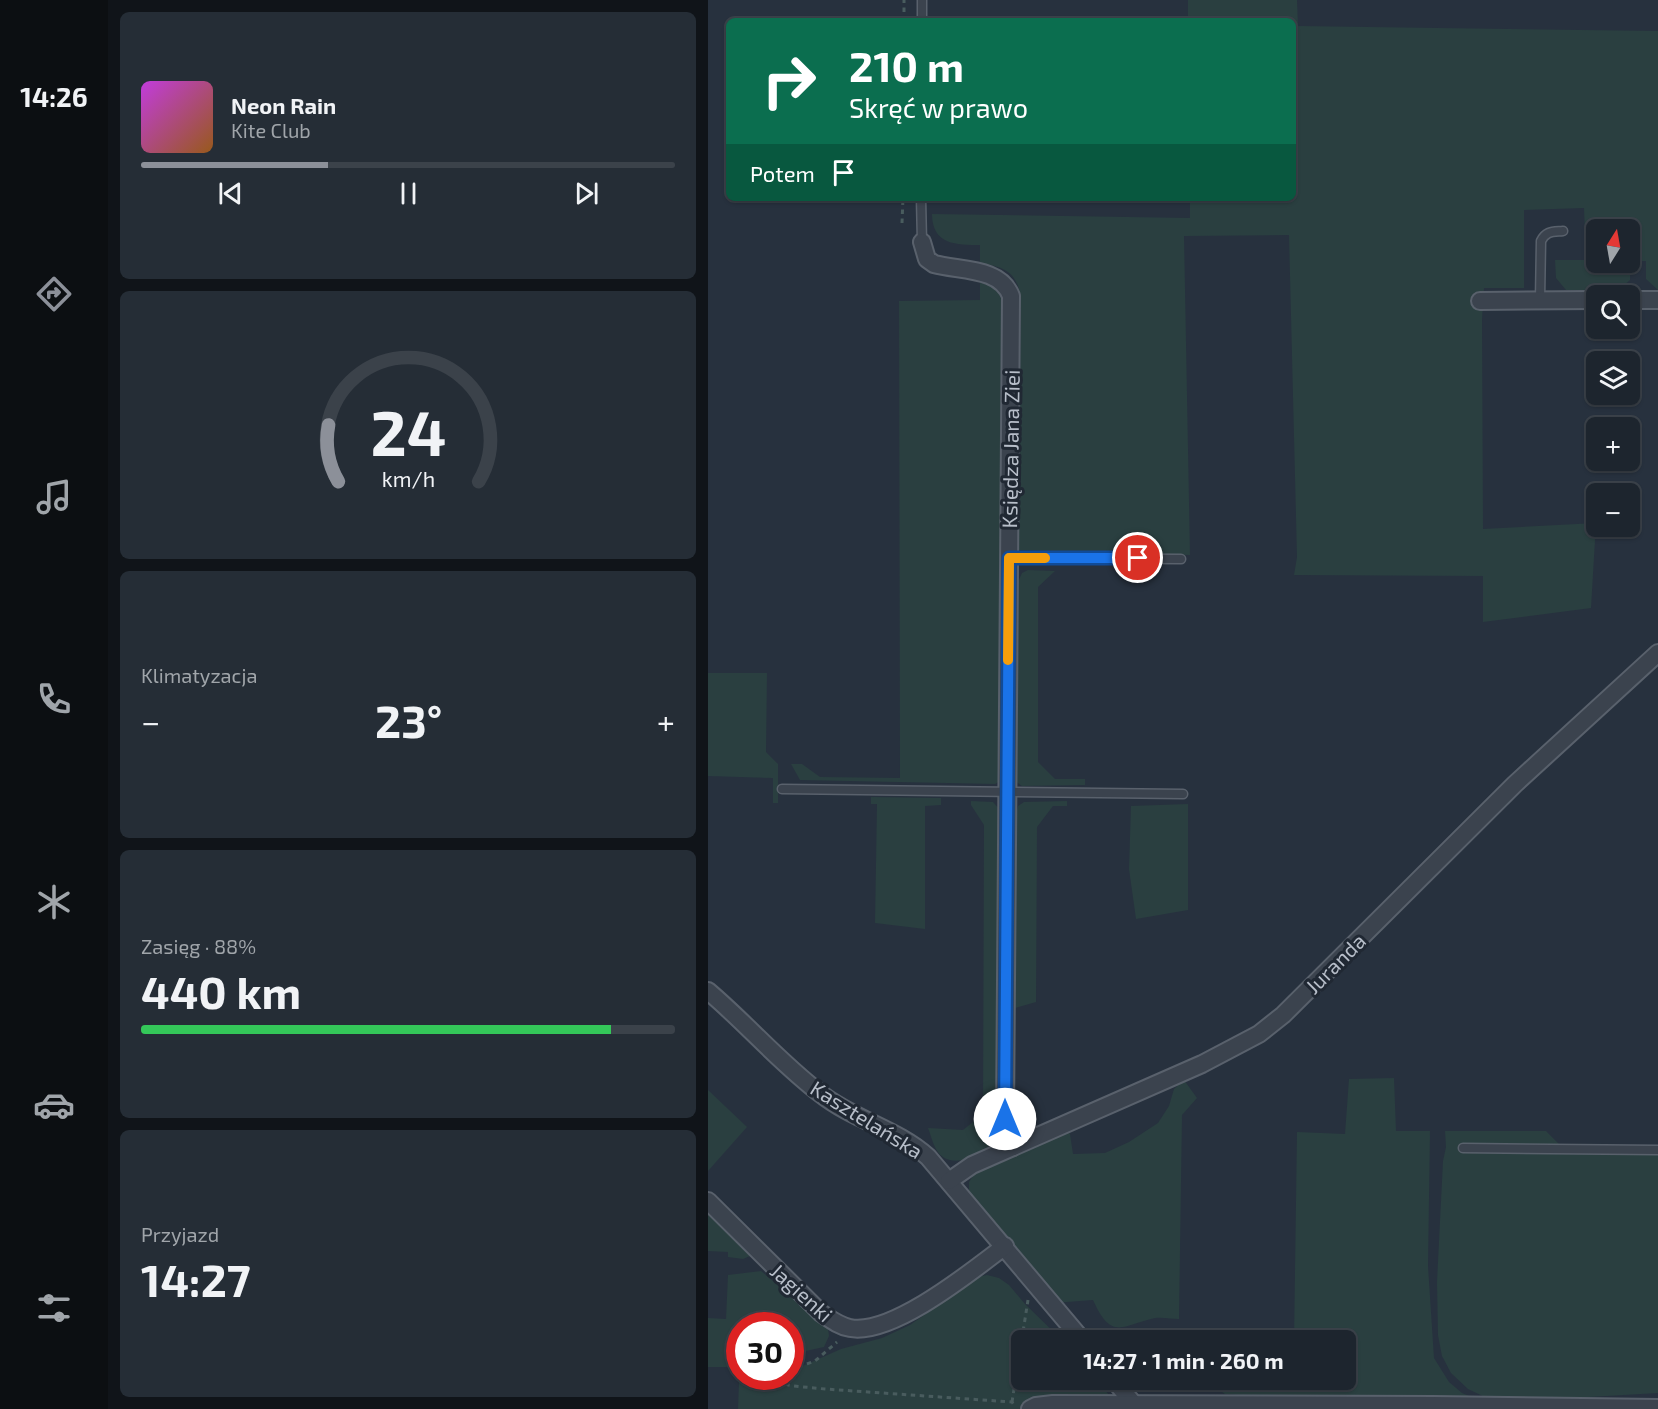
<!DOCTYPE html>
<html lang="pl">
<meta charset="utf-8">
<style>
body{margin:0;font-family:"Exo 2",sans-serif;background:#252d36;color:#f1f3f6;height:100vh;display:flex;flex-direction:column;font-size:22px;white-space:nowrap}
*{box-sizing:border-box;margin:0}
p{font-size:20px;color:#a0a5aa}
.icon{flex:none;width:33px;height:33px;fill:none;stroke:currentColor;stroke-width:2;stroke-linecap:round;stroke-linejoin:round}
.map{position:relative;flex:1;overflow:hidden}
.details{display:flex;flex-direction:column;gap:12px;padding:12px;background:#101419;width:600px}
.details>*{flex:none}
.guide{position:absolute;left:18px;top:18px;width:570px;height:183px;border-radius:9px;box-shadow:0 2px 4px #0004,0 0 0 2px #3b424a;background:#0b6e4f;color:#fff;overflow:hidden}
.needle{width:39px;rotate:11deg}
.fabs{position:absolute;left:878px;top:219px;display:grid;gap:12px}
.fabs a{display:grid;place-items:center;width:54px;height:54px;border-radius:9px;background:#1d252e;box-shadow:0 2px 4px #0004,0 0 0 2px #3b424a;font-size:30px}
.speed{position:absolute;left:18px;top:1312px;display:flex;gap:12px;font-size:30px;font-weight:700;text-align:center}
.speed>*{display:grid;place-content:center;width:78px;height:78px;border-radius:50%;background:#1d252e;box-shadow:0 2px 4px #0004,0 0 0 2px #3b424a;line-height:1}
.speed .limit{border:9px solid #d22;background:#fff;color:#111}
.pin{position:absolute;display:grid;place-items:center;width:51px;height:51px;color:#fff;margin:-26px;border:3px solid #fff;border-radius:50%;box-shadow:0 2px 6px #0007}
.me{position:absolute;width:66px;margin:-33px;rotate:0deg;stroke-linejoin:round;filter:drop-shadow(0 0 4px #0008)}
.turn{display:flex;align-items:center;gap:21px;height:126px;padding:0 24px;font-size:27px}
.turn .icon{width:78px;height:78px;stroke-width:2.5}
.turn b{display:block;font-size:42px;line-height:51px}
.then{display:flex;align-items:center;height:57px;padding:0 24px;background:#0003;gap:12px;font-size:22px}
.big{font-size:45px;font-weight:700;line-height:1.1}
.details .card{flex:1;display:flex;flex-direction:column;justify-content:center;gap:9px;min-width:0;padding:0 21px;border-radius:9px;background:#252d36}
.details .dial{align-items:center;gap:0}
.dial svg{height:156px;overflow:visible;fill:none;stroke:#3b424a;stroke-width:7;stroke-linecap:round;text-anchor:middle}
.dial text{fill:#f1f3f6;stroke:none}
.song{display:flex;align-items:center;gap:18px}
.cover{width:72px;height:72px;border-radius:9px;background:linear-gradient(135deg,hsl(290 70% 55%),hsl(30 70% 35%))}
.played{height:6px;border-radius:3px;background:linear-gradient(90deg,#8c9099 35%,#3b424a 35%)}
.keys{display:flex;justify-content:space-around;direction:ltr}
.heat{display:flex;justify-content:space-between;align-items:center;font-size:33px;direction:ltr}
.charge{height:9px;border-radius:4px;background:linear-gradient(90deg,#34c759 88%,#3b424a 0)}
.trip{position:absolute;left:303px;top:1330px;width:345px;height:60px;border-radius:9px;background:#1d252e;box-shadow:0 2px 4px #0004,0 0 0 2px #3b424a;font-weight:700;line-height:60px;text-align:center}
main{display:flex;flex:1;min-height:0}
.dock{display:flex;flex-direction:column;width:108px;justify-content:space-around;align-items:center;background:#0c0f12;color:#a0a5aa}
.dock .icon{width:42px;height:42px}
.dock .current{color:#8c9099}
.dock b{font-size:27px;color:#f1f3f6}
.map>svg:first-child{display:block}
.green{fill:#2a3f40;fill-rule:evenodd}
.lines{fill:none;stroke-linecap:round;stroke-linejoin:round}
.lane-casing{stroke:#59616c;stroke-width:11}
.street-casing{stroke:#59616c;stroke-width:20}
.path{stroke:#495c5e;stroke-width:3;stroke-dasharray:4.5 4.5;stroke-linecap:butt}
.lane{stroke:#3b434e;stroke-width:8}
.street{stroke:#3b434e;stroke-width:16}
.route-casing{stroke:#114b97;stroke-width:15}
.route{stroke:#1a73e8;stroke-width:10}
.slow{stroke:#f59e0b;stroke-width:10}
.labels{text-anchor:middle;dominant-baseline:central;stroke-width:6;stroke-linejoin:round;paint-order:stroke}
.street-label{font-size:21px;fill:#b7bec9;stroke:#202833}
</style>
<main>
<nav class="dock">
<b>14:26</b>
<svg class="icon current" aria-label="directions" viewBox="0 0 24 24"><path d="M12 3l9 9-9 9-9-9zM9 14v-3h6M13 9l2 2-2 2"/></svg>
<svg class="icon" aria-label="music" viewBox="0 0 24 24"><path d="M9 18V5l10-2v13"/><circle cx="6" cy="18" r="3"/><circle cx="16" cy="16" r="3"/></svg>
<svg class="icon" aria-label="phone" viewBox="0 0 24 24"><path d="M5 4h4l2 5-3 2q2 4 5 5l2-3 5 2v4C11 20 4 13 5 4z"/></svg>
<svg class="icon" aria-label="climate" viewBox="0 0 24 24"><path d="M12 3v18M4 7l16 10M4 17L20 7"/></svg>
<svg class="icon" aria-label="car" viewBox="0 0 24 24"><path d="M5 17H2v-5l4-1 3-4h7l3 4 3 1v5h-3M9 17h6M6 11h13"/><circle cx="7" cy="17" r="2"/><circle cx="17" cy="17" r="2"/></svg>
<svg class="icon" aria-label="filters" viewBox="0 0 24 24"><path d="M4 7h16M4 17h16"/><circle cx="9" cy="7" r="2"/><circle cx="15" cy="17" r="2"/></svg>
</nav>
<section class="details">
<div class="card">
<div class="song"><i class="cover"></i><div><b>Neon Rain</b><p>Kite Club</p></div></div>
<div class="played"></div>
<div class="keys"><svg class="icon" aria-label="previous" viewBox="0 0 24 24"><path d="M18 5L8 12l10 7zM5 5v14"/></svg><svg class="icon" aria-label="pause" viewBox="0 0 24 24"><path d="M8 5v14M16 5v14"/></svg><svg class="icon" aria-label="next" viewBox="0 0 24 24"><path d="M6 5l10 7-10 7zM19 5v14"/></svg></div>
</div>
<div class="card dial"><svg viewBox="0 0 100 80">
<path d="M14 69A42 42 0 1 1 86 69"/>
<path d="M14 69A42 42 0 0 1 9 40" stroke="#8c9099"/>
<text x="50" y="56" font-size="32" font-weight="700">24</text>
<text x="50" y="72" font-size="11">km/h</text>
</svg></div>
<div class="card"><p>Klimatyzacja</p>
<div class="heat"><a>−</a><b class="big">23°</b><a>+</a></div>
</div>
<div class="card"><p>Zasięg · 88%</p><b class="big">440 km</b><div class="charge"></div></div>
<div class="card"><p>Przyjazd</p><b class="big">14:27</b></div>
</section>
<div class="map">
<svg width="950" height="1409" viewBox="0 0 950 1409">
<rect width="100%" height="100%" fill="#27313e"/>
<g class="green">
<path d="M 480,0 L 589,0 L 590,26 L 950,31 L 950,290 L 938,279 L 938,261 L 922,261 L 922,280 L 911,290 L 858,290 L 848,278 L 847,260 L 878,260 L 876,208 L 816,210 L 816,288 L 776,288 L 774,319 L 775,529 L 888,523 L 883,608 L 775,622 L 775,576 L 586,575 L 589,557 L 581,235 L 476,236 L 482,555 L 310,550 L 313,300 C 310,273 298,267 272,263 L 272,245 C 249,245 224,245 224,214 L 482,218 L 482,198 L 585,198 L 585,21 L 480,21 ZM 888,230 L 921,230 L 921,262 L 888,262 Z"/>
<path d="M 272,283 C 284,284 291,290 294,302 L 292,781 L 287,784 L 92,780 L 83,764 L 94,764 L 112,777 L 192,778 L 191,301 L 272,300 Z"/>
<path d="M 320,570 L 347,571 L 330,587 L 330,762 L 347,779 L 377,779 L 377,785 L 314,786 L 307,781 L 309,584 L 314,573 Z"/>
<path d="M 0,673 L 59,673 L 58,752 L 70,764 L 70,803 L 65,803 L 65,778 L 0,776 Z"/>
<path d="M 163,797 L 233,798 L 233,805 L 217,806 L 217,929 L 167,923 L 169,804 L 163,804 Z"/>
<path d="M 263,801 L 285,802 L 292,810 L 289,1132 C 286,1150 252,1169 235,1157 C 226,1151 224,1138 220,1128 L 255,1130 L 275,1114 L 276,825 L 263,805 Z"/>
<path d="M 359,801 L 359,806 L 345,806 L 329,827 L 328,1002 L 307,1008 L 308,815 L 310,806 L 316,802 Z"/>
<path d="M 480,804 L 480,910 L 428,919 L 421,869 L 423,806 Z"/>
<path d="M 686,1078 L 688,1131 L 722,1131 L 720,1266 L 726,1358 L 741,1382 L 754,1393 L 766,1398 L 560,1397 L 517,1394 L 511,1390 L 511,1386 L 585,1385 L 585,1380 L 638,1380 L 638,1341 L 586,1341 L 589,1132 L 637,1134 L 641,1079 Z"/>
<path d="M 476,1080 L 489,1098 L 474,1115 L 471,1319 C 464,1319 455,1317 447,1318 C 414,1325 404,1342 385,1300 L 346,1303 L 261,1191 L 261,1182 L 267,1173 L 357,1128 L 362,1134 L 365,1154 L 397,1153 L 421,1142 L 450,1123 L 461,1106 L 466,1089 Z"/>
<path d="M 0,1090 L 39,1127 L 0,1171 Z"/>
<path d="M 737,1131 L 838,1131 L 852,1145 L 950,1150 L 950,1393 L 864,1398 L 779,1398 L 760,1389 L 743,1373 L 734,1356 L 730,1335 L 729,1282 L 735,1161 L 738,1147 Z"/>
<path d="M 0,1213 L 42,1256 L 35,1259 L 20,1257 L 20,1252 L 0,1251 Z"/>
<path d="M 53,1271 L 120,1328 L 121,1336 L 116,1347 L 93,1352 L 83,1358 L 82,1326 L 32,1326 L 31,1367 L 0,1367 L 0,1318 L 18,1319 L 20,1275 Z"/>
<path d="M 279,1275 L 291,1278 L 301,1285 L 317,1304 L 355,1341 L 314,1341 L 314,1380 L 389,1380 L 412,1409 L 30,1409 L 31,1382 L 36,1378 L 82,1377 L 83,1369 L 97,1365 L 133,1349 L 174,1338 L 202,1325 L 239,1299 L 265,1278 Z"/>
</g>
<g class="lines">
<defs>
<g id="lane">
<path d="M 214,21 L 214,0"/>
<path d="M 213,198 L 214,242"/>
<path d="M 832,300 L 833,241 C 838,231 844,232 855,231"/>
<path d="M 301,558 L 473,559"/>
<path d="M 74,789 L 475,794"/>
<path d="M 755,1148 L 950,1150"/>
</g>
<g id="street">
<path d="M 214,242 L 219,259 L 226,264 C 252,271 292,267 303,296 L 297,1119 L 300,1135 L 305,1147"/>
<path d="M 921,300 L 950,300"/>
<path d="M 772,301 L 888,300"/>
<path d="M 0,991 C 39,1024 72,1063 113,1094 C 146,1120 189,1129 220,1157 L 375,1341"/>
<path d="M 241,1181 L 264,1165 L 494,1064 L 551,1034 L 575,1015 L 807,784 L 950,653"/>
<path d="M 0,1201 L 113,1313 C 122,1319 131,1326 142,1328 C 184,1336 264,1271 297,1246"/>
<path d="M 406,1380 L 429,1408"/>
<path d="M 322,1409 L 328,1406 L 345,1404 L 726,1405 L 950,1408"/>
</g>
</defs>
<use href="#lane" class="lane-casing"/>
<use href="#street" class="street-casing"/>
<g class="path">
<path d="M 196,21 L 196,0"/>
<path d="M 194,223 L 195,198"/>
<path d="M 82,1370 L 107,1361 L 129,1342"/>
<path d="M 42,1377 L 85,1386 L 117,1389 L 304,1402 L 306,1405"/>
<path d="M 304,1402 L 320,1300"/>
</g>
<use href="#lane" class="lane"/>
<use href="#street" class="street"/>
</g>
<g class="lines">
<defs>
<path id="route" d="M 297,1119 L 301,558 L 430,558"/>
</defs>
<use href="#route" class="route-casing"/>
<use href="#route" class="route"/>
<path class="slow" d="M 300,660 L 301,558 L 337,558"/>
</g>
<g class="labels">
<g class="street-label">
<text transform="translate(302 449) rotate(-89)">Księdza Jana Ziei</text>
<text transform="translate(627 963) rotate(-45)">Juranda</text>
<text transform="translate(159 1119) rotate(32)">Kasztelańska</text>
<text transform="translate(94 1292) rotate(42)">Jagienki</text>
</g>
</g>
</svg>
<div class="fabs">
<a><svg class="needle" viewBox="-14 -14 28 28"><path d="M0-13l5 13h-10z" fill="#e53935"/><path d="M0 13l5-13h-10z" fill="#a0a5aa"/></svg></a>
<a><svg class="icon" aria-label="search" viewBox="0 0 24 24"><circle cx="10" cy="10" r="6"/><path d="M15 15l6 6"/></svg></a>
<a><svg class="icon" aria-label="layers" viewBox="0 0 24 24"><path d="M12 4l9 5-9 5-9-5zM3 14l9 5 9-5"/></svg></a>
<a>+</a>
<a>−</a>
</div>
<div class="speed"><div class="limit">30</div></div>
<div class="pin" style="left:430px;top:558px;background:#d93025"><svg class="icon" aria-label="arrive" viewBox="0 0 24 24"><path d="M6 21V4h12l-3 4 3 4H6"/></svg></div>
<svg class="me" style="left:297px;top:1119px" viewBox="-20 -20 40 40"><circle r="19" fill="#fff"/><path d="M0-13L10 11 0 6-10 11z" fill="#1a73e8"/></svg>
<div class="trip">14:27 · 1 min · 260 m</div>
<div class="guide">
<div class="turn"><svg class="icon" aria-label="right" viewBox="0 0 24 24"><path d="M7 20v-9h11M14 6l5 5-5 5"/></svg><div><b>210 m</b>Skręć w prawo</div></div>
<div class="then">Potem<svg class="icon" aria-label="arrive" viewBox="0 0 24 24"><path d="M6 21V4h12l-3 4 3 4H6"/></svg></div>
</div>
</div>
</main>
